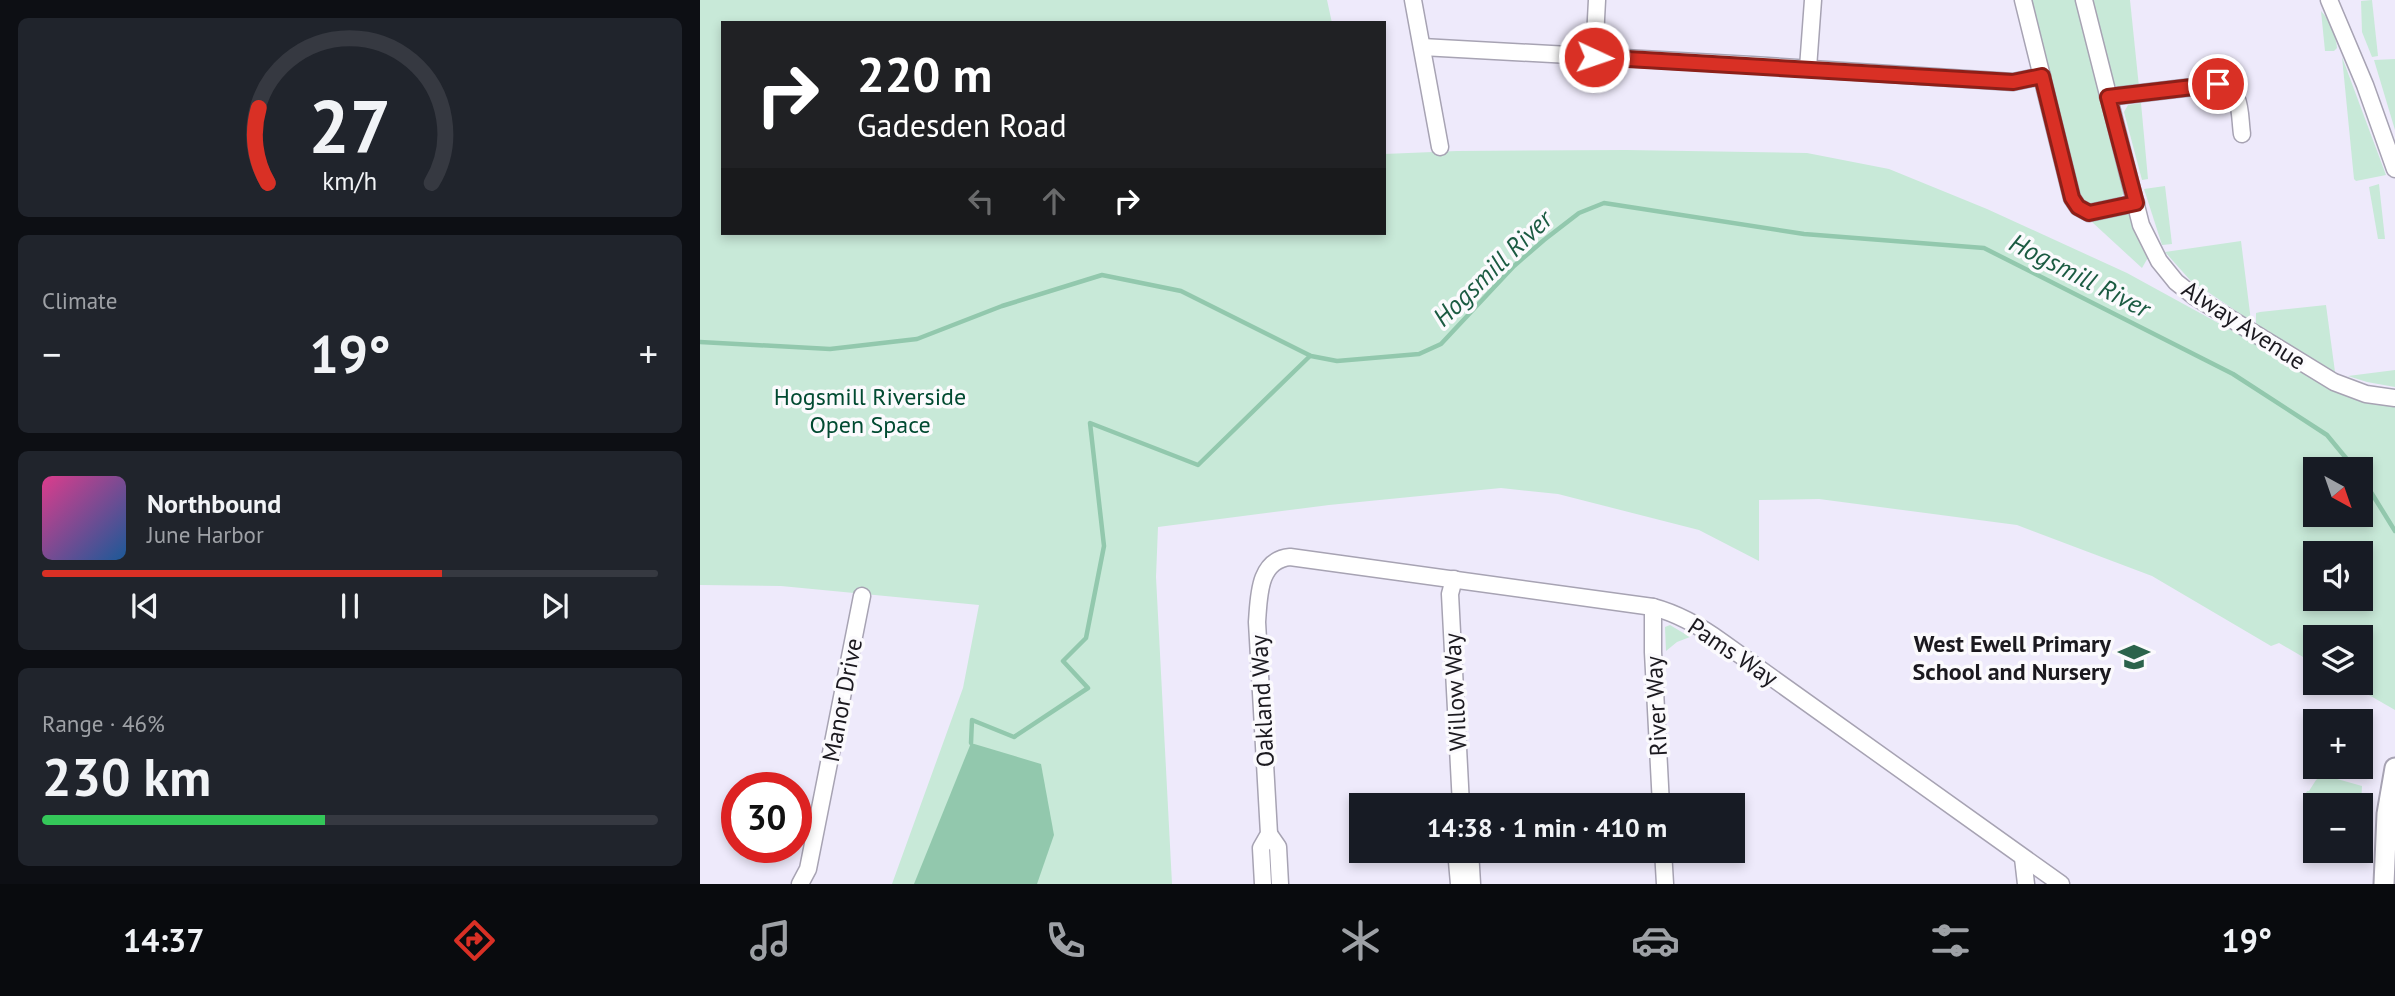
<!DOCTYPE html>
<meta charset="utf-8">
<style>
body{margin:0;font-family:"PT Sans",sans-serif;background:#20242c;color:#f1f3f6;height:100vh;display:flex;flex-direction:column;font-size:26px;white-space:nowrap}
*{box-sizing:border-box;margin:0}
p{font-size:23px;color:#9ea1a6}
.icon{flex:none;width:38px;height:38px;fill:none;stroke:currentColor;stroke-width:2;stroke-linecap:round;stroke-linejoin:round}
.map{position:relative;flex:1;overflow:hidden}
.side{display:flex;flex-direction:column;gap:18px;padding:18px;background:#0d0f14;width:700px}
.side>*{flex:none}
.hud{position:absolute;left:21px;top:21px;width:665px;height:214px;border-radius:0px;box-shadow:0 4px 10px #0003;background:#202124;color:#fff;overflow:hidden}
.needle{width:46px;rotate:140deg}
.buttons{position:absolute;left:1603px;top:457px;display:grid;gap:14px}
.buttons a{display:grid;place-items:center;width:70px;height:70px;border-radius:0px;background:#171b24;box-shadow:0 4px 10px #0003;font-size:35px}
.speed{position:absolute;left:21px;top:772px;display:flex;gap:14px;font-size:35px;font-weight:700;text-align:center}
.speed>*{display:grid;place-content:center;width:91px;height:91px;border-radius:50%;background:#171b24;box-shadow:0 4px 10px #0003;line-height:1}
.speed .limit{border:10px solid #d22;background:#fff;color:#111}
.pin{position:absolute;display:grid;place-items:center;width:60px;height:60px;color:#fff;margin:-30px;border:4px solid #fff;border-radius:50%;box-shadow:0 2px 7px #0007}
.me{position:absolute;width:77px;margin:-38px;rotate:93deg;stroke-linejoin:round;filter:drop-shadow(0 0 5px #0008)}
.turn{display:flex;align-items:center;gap:24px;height:147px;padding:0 21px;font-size:32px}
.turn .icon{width:91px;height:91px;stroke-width:2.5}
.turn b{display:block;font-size:49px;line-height:60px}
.lanes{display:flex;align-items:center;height:66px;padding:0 21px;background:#0003;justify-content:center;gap:35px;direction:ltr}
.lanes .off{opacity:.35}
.big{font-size:52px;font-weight:800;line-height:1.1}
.side .tile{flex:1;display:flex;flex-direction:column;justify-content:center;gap:10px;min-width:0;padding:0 24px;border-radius:10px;background:#20242c}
.side .dial{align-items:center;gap:0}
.dial svg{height:182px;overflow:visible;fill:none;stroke:#363941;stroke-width:7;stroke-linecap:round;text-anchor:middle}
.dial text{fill:#f1f3f6;stroke:none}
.song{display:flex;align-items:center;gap:21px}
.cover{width:84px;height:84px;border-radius:10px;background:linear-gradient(135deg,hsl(330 70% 55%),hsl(210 70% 35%))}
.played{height:7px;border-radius:4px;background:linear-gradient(90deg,#d93025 65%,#363941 65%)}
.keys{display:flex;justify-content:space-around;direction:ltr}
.heat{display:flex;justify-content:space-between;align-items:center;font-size:38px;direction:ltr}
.charge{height:10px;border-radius:5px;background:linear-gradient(90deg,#34c759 46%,#363941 0)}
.trip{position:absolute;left:649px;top:793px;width:396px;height:70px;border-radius:0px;background:#171b24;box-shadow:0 4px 10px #0003;font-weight:800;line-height:70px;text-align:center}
.tabs{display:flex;height:112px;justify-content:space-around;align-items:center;background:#090b0e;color:#9ea1a6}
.tabs .icon{width:49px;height:49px}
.tabs .current{color:#d93025}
.tabs b{font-size:32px;color:#f1f3f6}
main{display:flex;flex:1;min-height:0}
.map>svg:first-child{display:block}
.green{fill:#c8e9d8;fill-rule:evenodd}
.water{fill:#92c8ad}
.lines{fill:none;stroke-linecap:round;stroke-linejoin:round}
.stream{stroke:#92c8ad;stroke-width:4.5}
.minor-casing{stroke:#a7a3b3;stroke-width:19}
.major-casing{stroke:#a7a3b3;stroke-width:23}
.minor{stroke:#fff;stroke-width:16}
.major{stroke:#fff;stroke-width:19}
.route-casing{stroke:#8d1f18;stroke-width:18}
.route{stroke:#d93025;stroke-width:12}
.labels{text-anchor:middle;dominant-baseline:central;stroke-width:7;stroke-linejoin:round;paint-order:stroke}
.street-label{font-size:24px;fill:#1b191f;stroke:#fbfafd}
.park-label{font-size:24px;fill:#014a31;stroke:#fbfafd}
.poi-label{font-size:24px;font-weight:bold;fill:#1b191f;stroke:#fbfafd;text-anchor:end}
.water-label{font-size:26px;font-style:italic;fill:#1b5b42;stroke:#fbfafd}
</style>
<main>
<section class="side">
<div class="tile dial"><svg viewBox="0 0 100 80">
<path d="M14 69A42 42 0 1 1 86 69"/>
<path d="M14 69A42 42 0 0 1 10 36" stroke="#d93025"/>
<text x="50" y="56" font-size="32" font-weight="700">27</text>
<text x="50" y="72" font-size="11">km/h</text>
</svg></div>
<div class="tile"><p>Climate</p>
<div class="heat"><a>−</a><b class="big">19°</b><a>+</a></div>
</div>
<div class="tile">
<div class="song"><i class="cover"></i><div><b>Northbound</b><p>June Harbor</p></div></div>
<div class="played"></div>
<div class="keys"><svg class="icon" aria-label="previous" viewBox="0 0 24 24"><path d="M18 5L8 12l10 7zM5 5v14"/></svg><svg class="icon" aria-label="pause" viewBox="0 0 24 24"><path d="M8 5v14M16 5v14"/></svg><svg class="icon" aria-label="next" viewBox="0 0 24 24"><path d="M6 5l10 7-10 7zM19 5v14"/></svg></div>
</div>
<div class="tile"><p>Range · 46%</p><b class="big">230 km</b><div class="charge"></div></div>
</section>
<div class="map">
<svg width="1695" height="884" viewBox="0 0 1695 884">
<rect width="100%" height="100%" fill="#eeeafb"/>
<g class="green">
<path d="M 0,0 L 627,0 L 632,23 L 23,23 L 23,233 L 684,233 L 684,154 L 757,151 L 926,150 L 1107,153 L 1189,169 L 1287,209 L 1427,273 L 1648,394 L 1695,404 L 1695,710 L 1648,683 L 1661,682 L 1661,637 L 1615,637 L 1615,664 L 1579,643 L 1571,646 L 1452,576 L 1317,525 L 1119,499 L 1059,500 L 1059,561 L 999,530 L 858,494 L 801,488 L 629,505 L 458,527 L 456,577 L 472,884 L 192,884 L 263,688 L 279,605 L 81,586 L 0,585 ZM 1615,469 L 1661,469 L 1661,514 L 1615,514 ZM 1615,553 L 1661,553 L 1661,598 L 1615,598 Z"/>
<path d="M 1328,0 L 1381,0 L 1425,192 L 1415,203 L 1389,207 L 1377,196 Z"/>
<path d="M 1391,0 L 1430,0 L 1439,87 L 1421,89 L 1412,83 Z"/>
<path d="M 1672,0 L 1678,56 L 1672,57 L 1662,32 L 1661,1 Z"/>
<path d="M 1621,11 C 1630,20 1636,36 1637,48 L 1634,51 L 1625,51 Z"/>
<path d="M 1642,57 L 1686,175 L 1656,181 L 1654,179 Z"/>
<path d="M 1695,59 L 1695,130 L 1674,60 Z"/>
<path d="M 1441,103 L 1448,179 L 1442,180 L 1424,112 L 1428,105 Z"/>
<path d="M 1679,184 L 1685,239 L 1678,239 L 1669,187 Z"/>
<path d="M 1465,186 L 1472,244 L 1462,245 L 1444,189 Z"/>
<path d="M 1368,203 L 1426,213 L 1432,217 L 1450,254 L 1442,268 L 1392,222 L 1372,214 Z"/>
<path d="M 1541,241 L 1551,321 L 1490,280 L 1465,252 Z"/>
<path d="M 1626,305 L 1635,372 L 1556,324 L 1556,313 L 1560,312 Z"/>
<path d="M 1695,370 L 1695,387 L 1667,382 L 1648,376 Z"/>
<path d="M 970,625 L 990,637 L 977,642 L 966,651 L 965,627 Z"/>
<path d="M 1623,775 L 1662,786 L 1661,805 L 1615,805 L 1615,823 C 1606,811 1599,805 1607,791 L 1609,791 L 1616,780 Z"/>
</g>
<path class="water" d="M 271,743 L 341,764 L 354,835 L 337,884 L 214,884 Z"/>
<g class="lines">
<g class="stream">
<path d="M 0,342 L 130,349 L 217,339 L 302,306 L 402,275 L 481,291 L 611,356 L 637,361 L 719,354 L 741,344 L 814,266 L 844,240 L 879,213 L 904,203 L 1104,234 L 1284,248 L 1533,374 L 1627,435 L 1655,469"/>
<path d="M 1661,476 L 1695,531"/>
<path d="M 271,743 L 272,720 L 314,737 L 388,688 L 363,661 L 386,638 L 404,546 L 390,423 L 498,465 L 610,356"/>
</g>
<defs>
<g id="minor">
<path d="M 713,0 L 740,147"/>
<path d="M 1323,0 L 1372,198 L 1378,207 L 1389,213 L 1436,203"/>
<path d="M 1384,0 L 1441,225 L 1459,261 L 1476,282 L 1495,297 L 1634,382 L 1666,394 L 1695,398"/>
<path d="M 1629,0 L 1665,85 L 1695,169"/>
<path d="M 722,47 L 1052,65 L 1313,82 L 1342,76"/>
<path d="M 894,57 L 897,0"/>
<path d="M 1108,68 L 1113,0"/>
<path d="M 1408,97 L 1518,84 C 1543,90 1539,113 1542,134"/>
<path d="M 754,579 L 750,594 L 761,805"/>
<path d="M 953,607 L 953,652 L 961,805"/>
<path d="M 569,834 L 578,847 L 580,884"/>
<path d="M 756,850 L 759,884"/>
<path d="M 770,850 L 772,884"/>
<path d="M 963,850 L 965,884"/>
<path d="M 1323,858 L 1326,884"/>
<path d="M 100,884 L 108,869 L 162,596"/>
<path d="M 563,884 L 561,848 L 569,834 L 557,622 C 559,597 558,560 590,557 L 953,607 C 979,614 1000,626 1022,642 L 1361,884"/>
</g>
<path id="major" d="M 1684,884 L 1687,814 L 1695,768"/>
</defs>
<use href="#minor" class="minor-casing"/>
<use href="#major" class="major-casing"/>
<use href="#minor" class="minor"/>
<use href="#major" class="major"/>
</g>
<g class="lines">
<defs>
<path id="route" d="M 894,57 L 1313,82 L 1342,76 L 1372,198 L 1378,207 L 1389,213 L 1436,203 L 1408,97 L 1518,84"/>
</defs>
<use href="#route" class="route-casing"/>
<use href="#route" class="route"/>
</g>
<defs>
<symbol id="school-bare" viewBox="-9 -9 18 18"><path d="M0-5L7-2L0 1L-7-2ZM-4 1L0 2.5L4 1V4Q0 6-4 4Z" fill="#2b634b" stroke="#fbfafd" stroke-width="2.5" paint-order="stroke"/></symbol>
</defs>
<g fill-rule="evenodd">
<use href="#school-bare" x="1412" y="635" width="44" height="44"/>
</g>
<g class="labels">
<g class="street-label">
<text transform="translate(1544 325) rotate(33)">Alway Avenue</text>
<text transform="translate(1033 652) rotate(34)">Pams Way</text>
<text transform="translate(755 692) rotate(-93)">Willow Way</text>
<text transform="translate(142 700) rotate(-79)">Manor Drive</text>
<text transform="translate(562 701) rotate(-93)">Oakland Way</text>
<text transform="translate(956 706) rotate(-93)">River Way</text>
</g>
<g class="park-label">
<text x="170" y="396">Hogsmill Riverside<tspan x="170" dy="28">Open Space</tspan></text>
</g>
<g class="poi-label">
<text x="1411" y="643">West Ewell Primary<tspan x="1411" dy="28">School and Nursery</tspan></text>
</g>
<g class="water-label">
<text transform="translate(792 268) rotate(-44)">Hogsmill River</text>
<text transform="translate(1380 275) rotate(27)">Hogsmill River</text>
</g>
</g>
</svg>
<div class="buttons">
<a><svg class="needle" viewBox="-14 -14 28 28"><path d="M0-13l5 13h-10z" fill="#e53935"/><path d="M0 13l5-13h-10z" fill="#9ea1a6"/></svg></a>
<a><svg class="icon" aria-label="sound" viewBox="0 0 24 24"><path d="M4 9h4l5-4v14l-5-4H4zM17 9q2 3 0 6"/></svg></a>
<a><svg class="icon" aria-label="layers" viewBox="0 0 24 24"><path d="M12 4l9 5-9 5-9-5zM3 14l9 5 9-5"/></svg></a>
<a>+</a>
<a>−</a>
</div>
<div class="speed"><div class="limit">30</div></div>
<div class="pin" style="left:1518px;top:84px;background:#d93025"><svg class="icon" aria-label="arrive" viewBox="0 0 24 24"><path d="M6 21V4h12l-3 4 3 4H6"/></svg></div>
<svg class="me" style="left:894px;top:57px" viewBox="-20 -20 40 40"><circle r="17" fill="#d93025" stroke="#fff" stroke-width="3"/><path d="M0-11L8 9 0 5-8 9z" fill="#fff"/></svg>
<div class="trip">14:38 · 1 min · 410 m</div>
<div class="hud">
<div class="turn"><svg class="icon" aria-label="right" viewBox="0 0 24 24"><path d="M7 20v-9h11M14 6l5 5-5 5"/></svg><div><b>220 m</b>Gadesden Road</div></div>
<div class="lanes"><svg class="icon off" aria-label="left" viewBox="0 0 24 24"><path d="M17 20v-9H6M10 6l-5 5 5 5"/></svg><svg class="icon off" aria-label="ahead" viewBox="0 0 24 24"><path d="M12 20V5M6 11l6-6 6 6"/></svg><svg class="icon" aria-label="right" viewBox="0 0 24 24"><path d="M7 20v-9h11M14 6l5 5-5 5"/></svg></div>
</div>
</div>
</main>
<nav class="tabs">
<b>14:37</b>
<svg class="icon current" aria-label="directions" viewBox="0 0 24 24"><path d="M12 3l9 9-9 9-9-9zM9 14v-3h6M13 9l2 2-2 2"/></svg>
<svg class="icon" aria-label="music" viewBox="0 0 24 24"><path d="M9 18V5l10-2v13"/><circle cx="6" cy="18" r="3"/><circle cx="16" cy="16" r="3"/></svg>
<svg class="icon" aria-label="phone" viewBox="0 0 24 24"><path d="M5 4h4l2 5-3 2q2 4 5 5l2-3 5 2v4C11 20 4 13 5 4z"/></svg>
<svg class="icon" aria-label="climate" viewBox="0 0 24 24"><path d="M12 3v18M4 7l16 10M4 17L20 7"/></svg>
<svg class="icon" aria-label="car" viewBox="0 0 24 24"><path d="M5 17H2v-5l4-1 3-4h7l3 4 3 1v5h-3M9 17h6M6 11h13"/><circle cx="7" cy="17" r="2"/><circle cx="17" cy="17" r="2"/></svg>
<svg class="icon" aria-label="filters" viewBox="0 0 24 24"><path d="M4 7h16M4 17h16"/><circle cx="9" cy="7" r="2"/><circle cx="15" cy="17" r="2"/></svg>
<b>19°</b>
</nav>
